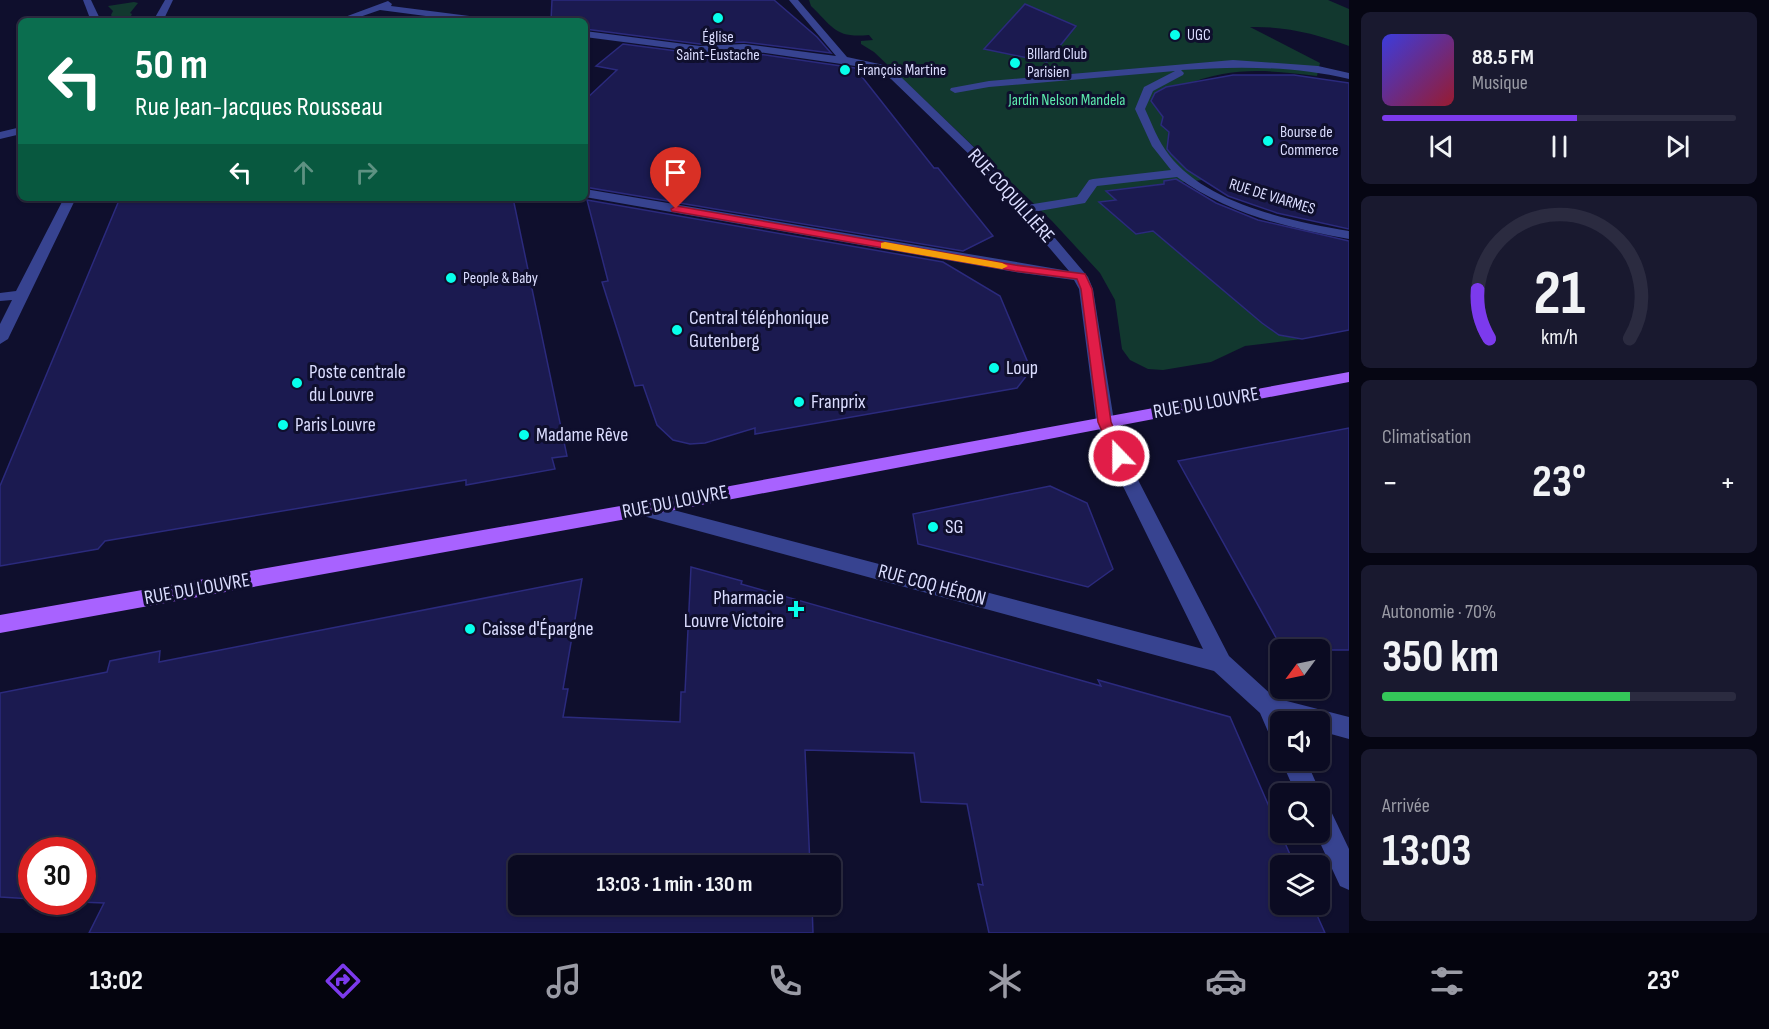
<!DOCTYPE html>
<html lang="fr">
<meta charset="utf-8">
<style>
body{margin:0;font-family:"Sofia Sans Condensed",sans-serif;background:#19192f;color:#f1f3f6;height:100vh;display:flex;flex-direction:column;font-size:22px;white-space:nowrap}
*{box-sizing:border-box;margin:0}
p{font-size:20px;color:#9a9ba5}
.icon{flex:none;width:33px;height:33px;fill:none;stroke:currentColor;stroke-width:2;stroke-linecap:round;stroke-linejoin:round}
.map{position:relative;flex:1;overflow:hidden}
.side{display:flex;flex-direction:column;gap:12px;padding:12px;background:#060613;width:420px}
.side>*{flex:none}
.top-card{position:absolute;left:18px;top:18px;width:570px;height:183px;border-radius:9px;box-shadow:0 2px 4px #0004,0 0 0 2px #2b2b40;background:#0b6e4f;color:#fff;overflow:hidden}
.needle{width:39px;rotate:237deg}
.tools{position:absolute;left:1270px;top:639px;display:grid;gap:12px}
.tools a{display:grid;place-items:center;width:60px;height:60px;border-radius:9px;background:#0b0b22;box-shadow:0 2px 4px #0004,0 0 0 2px #2b2b40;font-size:30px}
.speed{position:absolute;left:18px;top:837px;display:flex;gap:12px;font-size:30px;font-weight:700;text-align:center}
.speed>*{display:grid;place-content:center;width:78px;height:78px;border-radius:50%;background:#0b0b22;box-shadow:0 2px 4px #0004,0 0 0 2px #2b2b40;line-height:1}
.speed .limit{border:9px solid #d22;background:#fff;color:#111}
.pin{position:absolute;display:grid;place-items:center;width:51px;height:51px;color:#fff;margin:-62px -26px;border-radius:50% 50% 50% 0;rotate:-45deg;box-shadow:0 0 6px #0007}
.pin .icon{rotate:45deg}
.me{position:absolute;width:66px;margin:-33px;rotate:338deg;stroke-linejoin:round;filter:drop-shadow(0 0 4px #0008)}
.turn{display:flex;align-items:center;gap:21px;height:126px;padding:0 18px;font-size:27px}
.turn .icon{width:78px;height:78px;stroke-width:2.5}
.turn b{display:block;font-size:42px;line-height:51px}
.lanes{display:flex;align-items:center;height:57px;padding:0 18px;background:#0003;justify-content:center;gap:30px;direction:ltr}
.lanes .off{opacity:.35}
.big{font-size:45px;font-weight:700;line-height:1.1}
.side .widget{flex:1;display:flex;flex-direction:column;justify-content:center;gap:9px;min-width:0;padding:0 21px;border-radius:9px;background:#19192f}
.side .dial{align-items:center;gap:0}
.dial svg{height:156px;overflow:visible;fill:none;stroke:#2b2b40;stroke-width:7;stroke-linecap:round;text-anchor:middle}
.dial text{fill:#f1f3f6;stroke:none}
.song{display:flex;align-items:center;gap:18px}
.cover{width:72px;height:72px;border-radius:9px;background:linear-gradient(135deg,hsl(240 70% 55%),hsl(350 70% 35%))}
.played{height:6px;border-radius:3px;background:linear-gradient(90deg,#7c3aed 55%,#2b2b40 55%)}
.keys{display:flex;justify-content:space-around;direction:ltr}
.heat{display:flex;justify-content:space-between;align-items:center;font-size:33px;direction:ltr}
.charge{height:9px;border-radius:4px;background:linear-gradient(90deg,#34c759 70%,#2b2b40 0)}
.trip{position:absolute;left:508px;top:855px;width:333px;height:60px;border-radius:9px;background:#0b0b22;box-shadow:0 2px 4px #0004,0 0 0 2px #2b2b40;font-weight:700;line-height:60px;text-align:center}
.menu{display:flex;height:96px;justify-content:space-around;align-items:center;background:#04040e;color:#9a9ba5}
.menu .icon{width:42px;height:42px}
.menu .on{color:#7c3aed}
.menu b{font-size:27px;color:#f1f3f6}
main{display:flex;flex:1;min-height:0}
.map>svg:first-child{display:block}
.green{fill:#12382f}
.building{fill:#1b1a50;stroke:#2b2a7d;stroke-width:1.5}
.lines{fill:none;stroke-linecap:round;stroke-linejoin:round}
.minor{fill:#374390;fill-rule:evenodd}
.major{fill:#a862ff;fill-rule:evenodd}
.route{fill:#e11d48;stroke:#92132f;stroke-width:1.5}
.slow{fill:#f59e0b}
.poi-dot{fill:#07ffeb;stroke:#0f0f2d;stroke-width:2}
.labels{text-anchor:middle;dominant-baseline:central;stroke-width:6;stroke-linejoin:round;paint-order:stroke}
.far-poi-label{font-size:16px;fill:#dbddff;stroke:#0f0f2d;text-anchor:start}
.far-park-label{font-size:16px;fill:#5ceaad;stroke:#0f0f2d}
.far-street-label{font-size:16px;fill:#dbddff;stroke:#0f0f2d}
.street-label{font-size:20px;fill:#dbddff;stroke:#0f0f2d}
.poi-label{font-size:20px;fill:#dbddff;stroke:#0f0f2d;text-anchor:start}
</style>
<main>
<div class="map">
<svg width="1349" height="933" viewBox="0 0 1349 933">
<rect width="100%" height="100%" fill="#0f0f2d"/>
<g class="green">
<path d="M 809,0 L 1328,0 L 1349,9 L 1349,46 C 1317,34 1285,26 1250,27 L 1320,63 L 1317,76 C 1266,70 1232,66 1183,86 L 1237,176 L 1107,191 L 1116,200 L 1099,202 L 1136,234 L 1153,231 L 1270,329 L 1279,335 L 1302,339 L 1245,346 L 1211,362 L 1163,370 L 1148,369 L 1130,360 L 1122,349 L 1115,300 L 1100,273 L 1052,221 L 874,52 L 861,44 L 861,41 L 873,40 L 869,35 C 835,38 834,28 811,6 Z"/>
<path d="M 134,2 L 138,3 L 130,13 L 132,14 L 130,18 L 114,20 L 111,15 L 113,11 L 108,6 Z"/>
</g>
<g class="building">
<path d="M 552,0 L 774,0 L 817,37 L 831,53 L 744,42 L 700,44 L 585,29 L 585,21 L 551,21 Z"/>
<path d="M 1025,4 L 1076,26 L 1047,62 L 984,49 Z"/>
<path d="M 623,44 L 700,54 L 744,52 L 855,68 L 934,168 L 938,168 L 993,236 L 963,251 L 585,187 L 585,100 L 617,70 L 596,66 Z"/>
<path d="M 1233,75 L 1294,75 L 1349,83 L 1349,229 L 1277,213 L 1228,196 L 1187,170 L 1171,154 L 1167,149 L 1169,132 L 1161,125 L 1163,117 L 1151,101 L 1155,93 L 1166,87 Z"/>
<path d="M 1176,179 L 1216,203 L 1258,220 L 1349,241 L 1349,330 L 1302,339 L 1279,335 L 1262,323 L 1153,231 L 1136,234 L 1099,202 L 1116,200 L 1106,191 L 1164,184 L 1164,181 Z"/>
<path d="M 120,198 L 513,198 L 567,456 L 552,458 L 555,469 L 466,485 L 466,480 L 105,541 L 98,549 L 0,566 L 0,486 Z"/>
<path d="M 587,200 L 943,262 L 1000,296 L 1031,370 L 1017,388 L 755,434 L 755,428 L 705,443 L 690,444 L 673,440 L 657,425 L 643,385 L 635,386 L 602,282 L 608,281 Z"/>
<path d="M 1349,428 L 1349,650 L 1288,650 L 1279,643 L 1178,461 Z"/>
<path d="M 1050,486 L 1087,503 L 1113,569 L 1088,587 L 918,544 L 913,514 Z"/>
<path d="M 691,567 L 742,581 L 741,584 L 1101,686 L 1098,680 L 1230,717 L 1295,866 L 1281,866 L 1281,904 L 1312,904 L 1325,933 L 989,933 L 978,884 L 983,885 L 967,804 L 921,802 L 914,753 L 877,752 L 805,750 L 810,866 L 519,866 L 519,904 L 812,904 L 813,933 L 89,933 L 104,903 L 79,902 L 82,902 L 82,850 L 32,850 L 32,899 L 0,897 L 0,693 L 107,672 L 110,661 L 160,651 L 159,662 L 582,579 L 563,689 L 568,689 L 563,717 L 680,722 L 681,692 L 685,692 Z"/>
</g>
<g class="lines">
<g class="minor">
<path d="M 83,0 L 91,0 L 101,21 L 91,21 Z"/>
<path d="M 165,0 L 173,0 L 163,21 L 153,21 Z"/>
<path d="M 789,0 L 798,0 L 847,57 L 884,65 L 899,75 L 982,155 L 1027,205 L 1077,197 L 1089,180 L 1093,179 L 1171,170 L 1152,146 L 1135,109 L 1144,87 L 1175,71 L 989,87 L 955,93 L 950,90 L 951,88 L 989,81 L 1233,60 L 1318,66 L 1349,73 L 1349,79 C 1293,66 1238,66 1181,70 L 1184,73 L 1183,75 L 1153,91 L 1145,109 C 1152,124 1158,141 1169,155 C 1207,204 1290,221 1349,231 L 1349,239 C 1288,228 1228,214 1177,177 L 1097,186 L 1085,203 L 1033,212 L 1088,277 L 1093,289 L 1114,421 L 1134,472 L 1229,656 L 1275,698 L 1349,717 L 1349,739 L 1320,731 L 1320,722 L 1281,722 L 1281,746 L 1273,743 L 1260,713 L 1214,671 L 636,514 L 634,509 L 636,504 L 643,502 L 1203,649 L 1116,472 L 1096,421 L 1079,289 L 1074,280 L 1015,272 L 585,197 L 585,189 L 1069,271 L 974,159 L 891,79 L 876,69 L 744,50 L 700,52 L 585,37 L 585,31 L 700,46 L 744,44 L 836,56 Z"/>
<path d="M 388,1 L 392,4 L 391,6 L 485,18 L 490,21 L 464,21 L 380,10 L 348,21 L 334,21 Z"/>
<path d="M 21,127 L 21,134 L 0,139 L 0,132 Z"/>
<path d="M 64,198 L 76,198 L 8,339 L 0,344 L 0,324 L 12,300 L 0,301 L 0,293 L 16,291 Z"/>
<path d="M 1281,760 L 1306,760 L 1321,794 L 1320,797 L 1320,794 L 1296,794 Z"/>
<path d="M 1320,804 L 1329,807 L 1349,849 L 1349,890 L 1340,886 L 1315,832 L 1320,832 Z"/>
</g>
<path class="major" d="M 1349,372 L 1349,382 L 643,516 L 0,633 L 0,615 L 643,502 Z"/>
</g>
<path class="route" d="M 676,206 L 1015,265 L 1085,274 L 1092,289 L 1111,422 L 1125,456 L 1123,459 L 1114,459 L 1098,422 L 1081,289 L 1077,279 L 1015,271 L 672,211 L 671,209 Z"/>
<path class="slow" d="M 885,242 L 1002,263 L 1008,266 L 1002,269 L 881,248 L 881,243 Z"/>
<g class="poi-dot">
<circle cx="718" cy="18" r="6"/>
<circle cx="1175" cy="35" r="6"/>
<circle cx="1015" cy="63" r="6"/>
<circle cx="845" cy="70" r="6"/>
<circle cx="1268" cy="141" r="6"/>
<circle cx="451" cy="278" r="6"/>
<circle cx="677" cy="330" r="6"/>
<circle cx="994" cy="368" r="6"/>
<circle cx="297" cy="383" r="6"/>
<circle cx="799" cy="402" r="6"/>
<circle cx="283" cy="425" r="6"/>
<circle cx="524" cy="435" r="6"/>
<circle cx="933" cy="527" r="6"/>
<path d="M793 600h6v6h6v6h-6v6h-6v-6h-6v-6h6z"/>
<circle cx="470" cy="629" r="6"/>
</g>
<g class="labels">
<g class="far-poi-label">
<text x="1187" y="35">UGC</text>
<text x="718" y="37" text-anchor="middle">Église<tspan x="718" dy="18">Saint-Eustache</tspan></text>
<text x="1027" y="54">BIllard Club<tspan x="1027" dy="18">Parisien</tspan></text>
<text x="857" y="70">François Martine</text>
<text x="1280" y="132">Bourse de<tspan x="1280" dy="18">Commerce</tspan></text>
<text x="463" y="278">People &amp; Baby</text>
</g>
<g class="far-park-label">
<text x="1067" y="100">Jardin Nelson Mandela</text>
</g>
<g class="far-street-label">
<text transform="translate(1272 197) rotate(17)">RUE DE VIARMES</text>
</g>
<g class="street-label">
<text transform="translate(1011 196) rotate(48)">RUE COQUILLIÈRE</text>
<text transform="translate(1206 403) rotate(-10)">RUE DU LOUVRE</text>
<text transform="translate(675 502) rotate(-11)">RUE DU LOUVRE</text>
<text transform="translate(932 585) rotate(15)">RUE COQ HÉRON</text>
<text transform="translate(197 589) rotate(-10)">RUE DU LOUVRE</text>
</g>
<g class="poi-label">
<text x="689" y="318">Central téléphonique<tspan x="689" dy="23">Gutenberg</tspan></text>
<text x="1006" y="368">Loup</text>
<text x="309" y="372">Poste centrale<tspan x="309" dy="23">du Louvre</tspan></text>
<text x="811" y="402">Franprix</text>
<text x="295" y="425">Paris Louvre</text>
<text x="536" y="435">Madame Rêve</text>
<text x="945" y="527">SG</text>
<text x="784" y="598" text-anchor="end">Pharmacie<tspan x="784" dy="23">Louvre Victoire</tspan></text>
<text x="482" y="629">Caisse d'Épargne</text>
</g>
</g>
</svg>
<div class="tools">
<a><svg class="needle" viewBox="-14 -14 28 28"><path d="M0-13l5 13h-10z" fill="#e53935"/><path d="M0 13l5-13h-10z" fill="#9a9ba5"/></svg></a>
<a><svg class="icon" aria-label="sound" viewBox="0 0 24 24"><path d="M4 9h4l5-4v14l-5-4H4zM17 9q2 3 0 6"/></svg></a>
<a><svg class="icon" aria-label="search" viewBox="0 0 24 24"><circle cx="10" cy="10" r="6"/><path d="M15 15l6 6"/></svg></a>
<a><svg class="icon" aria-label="layers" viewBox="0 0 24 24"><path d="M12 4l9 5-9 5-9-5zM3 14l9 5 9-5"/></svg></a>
</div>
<div class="speed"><div class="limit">30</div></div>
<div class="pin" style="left:676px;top:209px;background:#d93025"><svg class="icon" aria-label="arrive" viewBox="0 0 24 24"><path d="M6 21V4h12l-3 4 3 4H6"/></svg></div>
<svg class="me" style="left:1119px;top:456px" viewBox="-20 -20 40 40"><circle r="17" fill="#e11d48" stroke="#fff" stroke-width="3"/><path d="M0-11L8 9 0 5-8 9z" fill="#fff"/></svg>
<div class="trip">13:03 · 1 min · 130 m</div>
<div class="top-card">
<div class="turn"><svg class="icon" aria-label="left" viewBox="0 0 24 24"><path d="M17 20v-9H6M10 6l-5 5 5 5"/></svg><div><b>50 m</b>Rue Jean-Jacques Rousseau</div></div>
<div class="lanes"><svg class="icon" aria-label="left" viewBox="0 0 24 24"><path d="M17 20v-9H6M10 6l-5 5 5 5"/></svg><svg class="icon off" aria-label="ahead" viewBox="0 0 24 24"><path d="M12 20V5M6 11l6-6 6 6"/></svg><svg class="icon off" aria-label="right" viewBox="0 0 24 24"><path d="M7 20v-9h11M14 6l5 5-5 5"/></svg></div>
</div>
</div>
<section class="side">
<div class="widget">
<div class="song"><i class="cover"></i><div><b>88.5 FM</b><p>Musique</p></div></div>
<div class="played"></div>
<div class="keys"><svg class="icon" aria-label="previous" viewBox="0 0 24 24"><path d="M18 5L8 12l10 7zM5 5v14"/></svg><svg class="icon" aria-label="pause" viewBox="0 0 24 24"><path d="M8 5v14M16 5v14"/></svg><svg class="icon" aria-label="next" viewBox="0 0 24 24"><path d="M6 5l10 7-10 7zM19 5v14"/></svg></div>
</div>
<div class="widget dial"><svg viewBox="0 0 100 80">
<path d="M14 69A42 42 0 1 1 86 69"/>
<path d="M14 69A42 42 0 0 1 8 44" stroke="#7c3aed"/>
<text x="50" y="56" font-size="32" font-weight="700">21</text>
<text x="50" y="72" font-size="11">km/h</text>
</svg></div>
<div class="widget"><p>Climatisation</p>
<div class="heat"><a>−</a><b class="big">23°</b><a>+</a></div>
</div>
<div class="widget"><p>Autonomie · 70%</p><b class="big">350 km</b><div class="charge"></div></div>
<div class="widget"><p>Arrivée</p><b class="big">13:03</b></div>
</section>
</main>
<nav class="menu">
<b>13:02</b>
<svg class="icon on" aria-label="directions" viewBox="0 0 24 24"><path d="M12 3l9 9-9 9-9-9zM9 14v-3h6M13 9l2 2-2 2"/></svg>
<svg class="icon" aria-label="music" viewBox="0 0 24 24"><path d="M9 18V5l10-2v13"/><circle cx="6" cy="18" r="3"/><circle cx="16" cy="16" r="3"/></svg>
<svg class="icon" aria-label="phone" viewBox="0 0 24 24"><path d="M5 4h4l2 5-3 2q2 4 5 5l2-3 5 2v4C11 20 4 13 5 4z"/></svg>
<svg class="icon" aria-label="climate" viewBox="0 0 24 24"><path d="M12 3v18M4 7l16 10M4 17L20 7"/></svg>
<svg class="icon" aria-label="car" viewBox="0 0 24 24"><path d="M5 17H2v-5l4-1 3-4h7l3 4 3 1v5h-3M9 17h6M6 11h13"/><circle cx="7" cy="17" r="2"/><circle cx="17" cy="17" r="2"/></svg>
<svg class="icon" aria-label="filters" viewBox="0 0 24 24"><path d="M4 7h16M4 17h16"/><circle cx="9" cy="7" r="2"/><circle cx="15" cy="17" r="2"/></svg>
<b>23°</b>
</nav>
